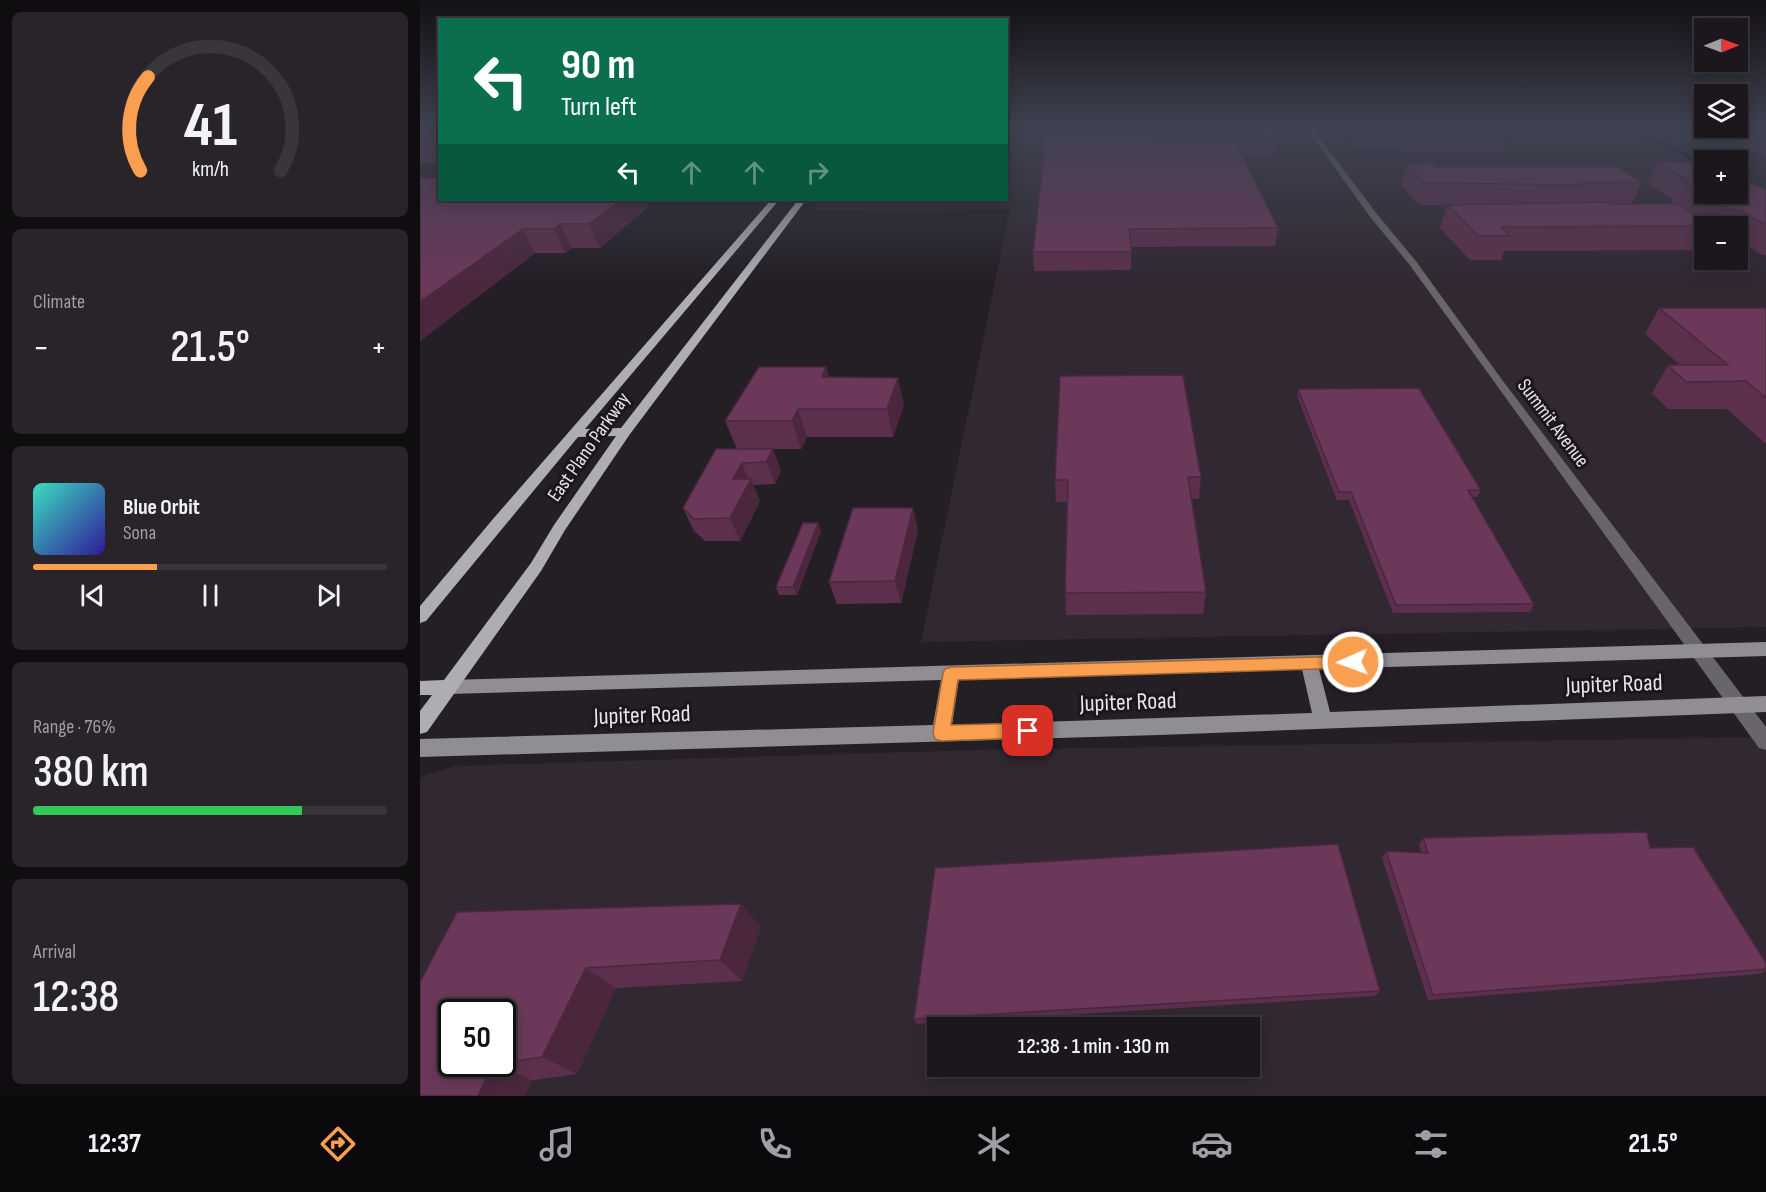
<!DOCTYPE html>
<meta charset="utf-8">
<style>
body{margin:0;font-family:"Sofia Sans Condensed",sans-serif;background:#282429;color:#f1f3f6;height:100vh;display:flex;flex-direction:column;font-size:22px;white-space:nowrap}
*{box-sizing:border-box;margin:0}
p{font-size:20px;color:#a09fa3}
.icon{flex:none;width:33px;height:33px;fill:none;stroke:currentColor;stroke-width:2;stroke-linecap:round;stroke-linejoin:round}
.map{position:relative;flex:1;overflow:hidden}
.panel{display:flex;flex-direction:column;gap:12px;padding:12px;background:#0f0d0f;width:420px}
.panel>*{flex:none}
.banner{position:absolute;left:18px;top:18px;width:570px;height:183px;border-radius:0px;box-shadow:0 3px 15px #0003,0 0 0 2px #39363b;background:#0b6e4f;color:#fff;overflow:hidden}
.needle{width:39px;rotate:89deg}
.controls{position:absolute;left:1274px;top:18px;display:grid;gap:12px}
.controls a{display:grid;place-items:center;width:54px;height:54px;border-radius:0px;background:#1b171c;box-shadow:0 3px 15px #0003,0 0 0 2px #39363b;font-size:30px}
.speed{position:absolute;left:18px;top:999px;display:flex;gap:12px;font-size:30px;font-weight:700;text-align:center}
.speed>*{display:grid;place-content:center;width:78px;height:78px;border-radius:50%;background:#1b171c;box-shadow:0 3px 15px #0003,0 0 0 2px #39363b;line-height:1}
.speed .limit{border:3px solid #111;border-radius:9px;background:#fff;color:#111}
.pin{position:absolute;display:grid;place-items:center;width:51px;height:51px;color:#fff;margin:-26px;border-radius:12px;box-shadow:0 3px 9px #0006}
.me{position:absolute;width:66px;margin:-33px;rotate:268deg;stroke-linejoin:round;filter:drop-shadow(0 0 4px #0008)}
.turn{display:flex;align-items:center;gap:21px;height:126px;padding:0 24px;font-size:27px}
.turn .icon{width:78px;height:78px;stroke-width:2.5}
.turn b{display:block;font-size:42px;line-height:51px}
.lanes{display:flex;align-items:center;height:57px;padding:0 24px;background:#0003;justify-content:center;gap:30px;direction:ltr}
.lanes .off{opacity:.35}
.big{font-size:45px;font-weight:600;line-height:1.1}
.panel .card{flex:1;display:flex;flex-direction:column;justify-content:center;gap:9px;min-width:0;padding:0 21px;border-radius:9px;background:#282429}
.panel .dial{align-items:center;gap:0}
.dial svg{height:156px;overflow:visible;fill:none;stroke:#39363b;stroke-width:7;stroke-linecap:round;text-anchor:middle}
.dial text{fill:#f1f3f6;stroke:none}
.song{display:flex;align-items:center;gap:18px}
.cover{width:72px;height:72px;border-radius:9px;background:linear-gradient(135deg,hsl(170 70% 55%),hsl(250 70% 35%))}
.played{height:6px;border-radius:3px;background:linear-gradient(90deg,#fa9f4f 35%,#39363b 35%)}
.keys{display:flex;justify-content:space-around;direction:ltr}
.heat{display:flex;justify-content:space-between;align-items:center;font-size:33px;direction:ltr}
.charge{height:9px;border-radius:4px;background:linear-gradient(90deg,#34c759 76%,#39363b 0)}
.trip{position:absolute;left:507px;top:1017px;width:333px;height:60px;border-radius:0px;background:#1b171c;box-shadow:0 3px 15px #0003,0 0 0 2px #39363b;font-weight:600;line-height:60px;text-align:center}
.tabs{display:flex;height:96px;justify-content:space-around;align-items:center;background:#0b090b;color:#a09fa3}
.tabs .icon{width:42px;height:42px}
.tabs .selected{color:#fa9f4f}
.tabs b{font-size:27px;color:#f1f3f6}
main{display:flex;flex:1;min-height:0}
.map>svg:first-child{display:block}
.built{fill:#312832;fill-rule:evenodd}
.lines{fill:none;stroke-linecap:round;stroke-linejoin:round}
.stream{stroke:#110836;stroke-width:4}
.minor{fill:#68666a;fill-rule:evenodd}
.secondary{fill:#908e94;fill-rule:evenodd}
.primary{fill:#afadb4;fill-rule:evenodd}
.wall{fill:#5c304d;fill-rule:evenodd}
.shaded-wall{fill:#4b273e}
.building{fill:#6b3859;stroke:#4b273e;stroke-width:1.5}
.route{fill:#fa9f4f;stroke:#a26733;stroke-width:1.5}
.labels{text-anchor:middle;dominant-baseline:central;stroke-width:6;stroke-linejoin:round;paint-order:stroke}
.street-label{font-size:20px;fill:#e8e5e9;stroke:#1b161b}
.near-street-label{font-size:24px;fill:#e8e5e9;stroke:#1b161b}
</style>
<main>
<section class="panel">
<div class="card dial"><svg viewBox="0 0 100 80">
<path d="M14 69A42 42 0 1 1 86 69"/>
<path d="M14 69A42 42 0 0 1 18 21" stroke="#fa9f4f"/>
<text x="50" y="56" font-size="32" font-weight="700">41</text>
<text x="50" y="72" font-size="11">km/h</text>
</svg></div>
<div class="card"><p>Climate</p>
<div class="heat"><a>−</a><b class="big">21.5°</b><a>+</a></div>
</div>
<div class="card">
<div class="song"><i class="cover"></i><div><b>Blue Orbit</b><p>Sona</p></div></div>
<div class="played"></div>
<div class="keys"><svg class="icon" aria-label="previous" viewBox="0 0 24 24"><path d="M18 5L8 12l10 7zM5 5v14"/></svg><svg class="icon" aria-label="pause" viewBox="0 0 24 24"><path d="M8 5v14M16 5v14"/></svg><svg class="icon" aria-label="next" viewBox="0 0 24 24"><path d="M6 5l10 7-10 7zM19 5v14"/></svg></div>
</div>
<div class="card"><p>Range · 76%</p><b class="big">380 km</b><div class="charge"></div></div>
<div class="card"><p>Arrival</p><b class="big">12:38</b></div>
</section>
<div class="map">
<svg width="1346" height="1096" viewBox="0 0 1346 1096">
<rect width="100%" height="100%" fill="#241f25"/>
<g class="built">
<path d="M 587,128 L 1346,128 L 1346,627 L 501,642 L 590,209 L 393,210 L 400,200 L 586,200 ZM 1284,160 L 1317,160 L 1317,194 L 1284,194 ZM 1284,226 L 1317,226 L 1317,260 L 1284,260 Z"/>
<path d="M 1346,737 L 1346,1096 L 0,1096 L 0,779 L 5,775 L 35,766 L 558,750 ZM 32,1012 L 82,1012 L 82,1064 L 32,1064 ZM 518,1028 L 830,1028 L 830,1066 L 518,1066 Z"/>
</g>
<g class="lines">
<path class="stream" d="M 1214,128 L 1284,165"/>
<path class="minor" d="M 886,128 L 892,128 L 957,214 L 995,260 L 1083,381 L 1346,727 L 1346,750 L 1339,748 L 989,264 L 951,218 Z"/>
<path class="secondary" d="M 1346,642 L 1346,656 L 899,669 L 910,712 L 1346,696 L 1346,712 L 739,735 L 0,757 L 0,739 L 513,725 L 521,680 L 29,694 L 23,692 L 20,687 L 23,682 L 29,680 ZM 882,669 L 892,713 L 532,725 L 539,679 Z"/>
<path class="primary" d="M 351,200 L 359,200 L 165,429 L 201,428 L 378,200 L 386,200 L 210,434 L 145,530 L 121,571 L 7,732 L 0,734 L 0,711 L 12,695 L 0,695 L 0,681 L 24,680 L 111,563 L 134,525 L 196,436 L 158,437 L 6,621 L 0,623 L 0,606 L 73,519 Z"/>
</g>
<g class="wall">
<path d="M 731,128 L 851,128 L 858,139 L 855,154 L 821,154 L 858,228 L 855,246 L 711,247 L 711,270 L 614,271 L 613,252 L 731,136 Z"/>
<path d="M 920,128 L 1085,128 L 1089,131 L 1083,151 L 981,151 L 976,146 L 935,146 Z"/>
<path d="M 1145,128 L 1201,128 L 1198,134 L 1155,134 Z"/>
<path d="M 1284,128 L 1346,128 L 1346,157 L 1321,145 L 1327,134 L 1298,134 Z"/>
<rect x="0" y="129" width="20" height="33"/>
<path d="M 1237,162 L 1284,162 L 1284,194 L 1317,194 L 1346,190 L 1346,255 L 1342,255 L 1317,239 L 1317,226 L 1284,226 L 1284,242 L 1280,250 L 1084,251 L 1081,260 L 1050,260 L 1020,228 L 1027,205 L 999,205 L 981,185 L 986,164 L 1016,167 L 1222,182 L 1212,204 L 1254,204 L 1251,202 L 1252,199 L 1227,183 Z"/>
<path d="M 0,178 L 20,200 L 225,200 L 228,207 L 180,248 L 152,248 L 145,253 L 115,253 L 0,341 Z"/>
<path d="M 1239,308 L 1346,308 L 1346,444 L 1307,409 L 1248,409 L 1232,393 L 1248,365 L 1260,365 L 1225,334 Z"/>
<path d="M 406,367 L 409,377 L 484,405 L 473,437 L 387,437 L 381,449 L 353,449 L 361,471 L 355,484 L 333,485 L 340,501 L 320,541 L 285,541 L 274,531 L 263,508 L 317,449 L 305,421 Z"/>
<path d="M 878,389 L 1061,490 L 1057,497 L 1052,497 L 1114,604 L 1110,612 L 973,613 L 929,500 L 917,500 L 877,396 Z"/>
<path d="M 781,477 L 779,499 L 772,499 L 786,592 L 783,614 L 646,615 L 645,593 L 647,502 L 636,502 L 635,480 Z"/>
<path d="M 398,523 L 401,531 L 377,595 L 359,595 L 356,587 Z"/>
<path d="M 498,530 L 481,603 L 417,604 L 409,582 Z"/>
<path d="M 1003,838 L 1230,848 L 1346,963 L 1346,971 L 1339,974 L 1008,1000 L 962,858 L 966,851 L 1002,853 L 999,845 Z"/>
<path d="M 341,927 L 322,981 L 196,988 L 157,1074 L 0,1096 L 0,982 ZM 82,1012 L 82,1064 L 32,1064 Z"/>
<path d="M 960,991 L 955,996 L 497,1024 L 494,1019 Z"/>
</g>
<g class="shaded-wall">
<path d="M 201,200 L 225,200 L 228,207 L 180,248 L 169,224 Z"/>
<path d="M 140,224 L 152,248 L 145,253 L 134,229 Z"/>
<path d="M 103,229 L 115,253 L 0,341 L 0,302 Z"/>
<path d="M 406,367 L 414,395 L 402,377 Z"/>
<path d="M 478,378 L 484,405 L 473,437 L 467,409 Z"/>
<path d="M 378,409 L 387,437 L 381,449 L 372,421 Z"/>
<path d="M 353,449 L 361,471 L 355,484 L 346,462 Z"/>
<path d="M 322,463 L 329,481 L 331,479 L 340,501 L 320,541 L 310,518 L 313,479 Z"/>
<path d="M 493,508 L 498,530 L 481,603 L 475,581 Z"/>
<path d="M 398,523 L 401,531 L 377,595 L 373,587 Z"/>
<path d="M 321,904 L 341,927 L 322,981 L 300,960 Z"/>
<path d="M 166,968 L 196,988 L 157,1074 L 122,1057 Z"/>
<path d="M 73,1064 L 112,1080 L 105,1096 L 59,1096 Z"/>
</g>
<g class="building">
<path d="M 733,128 L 851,128 L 858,139 L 814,139 L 858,228 L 709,229 L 712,252 L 613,252 L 626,137 L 735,136 Z"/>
<path d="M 983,128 L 1085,128 L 1089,131 L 986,131 Z"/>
<rect x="0" y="129" width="20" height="13"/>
<path d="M 1329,130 L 1346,130 L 1346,138 Z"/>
<path d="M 1237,162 L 1284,162 L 1284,193 L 1262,180 L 1268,180 Z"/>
<path d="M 986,164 L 1012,164 L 1016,167 L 1198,167 L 1222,182 L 1160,183 L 1163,185 L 1005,183 Z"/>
<path d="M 1317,175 L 1346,190 L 1346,225 L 1320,210 L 1312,210 L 1285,194 L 1317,194 Z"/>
<path d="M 0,178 L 20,178 L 20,200 L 201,200 L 169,224 L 140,224 L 134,229 L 103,229 L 0,302 Z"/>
<path d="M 1188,202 L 1191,204 L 1257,204 L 1293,226 L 1081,227 L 1090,236 L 1058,236 L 1027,205 Z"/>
<path d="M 1239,308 L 1346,308 L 1346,398 L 1326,381 L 1266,382 L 1248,365 L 1308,365 Z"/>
<path d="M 339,367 L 406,367 L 402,377 L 478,378 L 467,409 L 378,409 L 372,421 L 305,421 Z"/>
<path d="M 763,375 L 781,477 L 768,477 L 786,592 L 645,593 L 648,480 L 635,480 L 640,376 Z"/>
<path d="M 999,388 L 1061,490 L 1048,490 L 1114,604 L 976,605 L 931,492 L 919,492 L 878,389 Z"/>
<path d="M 296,449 L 353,449 L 346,462 L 322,463 L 313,479 L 331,479 L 310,518 L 274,519 L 263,508 Z"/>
<path d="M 433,508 L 493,508 L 475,581 L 409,582 Z"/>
<path d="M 383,523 L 398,523 L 373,587 L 356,587 Z"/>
<path d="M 1227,832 L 1230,848 L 1273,847 L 1346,963 L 1346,969 L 1013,995 L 966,851 L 1008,853 L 1003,838 Z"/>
<path d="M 918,844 L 960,991 L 494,1019 L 515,868 Z"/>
<path d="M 321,904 L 300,960 L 166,968 L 122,1057 L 82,1063 L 82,1012 L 32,1012 L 32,1064 L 78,1064 L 73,1064 L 58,1096 L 0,1096 L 0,982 L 37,912 Z"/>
</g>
<linearGradient id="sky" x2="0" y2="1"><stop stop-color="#141114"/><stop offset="0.45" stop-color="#3f4251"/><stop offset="1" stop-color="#3f4251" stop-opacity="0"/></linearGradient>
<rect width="1346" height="282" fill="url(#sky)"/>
<path class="route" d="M 933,656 L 938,657 L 940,662 L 938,666 L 933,668 L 538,680 L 531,725 L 608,723 L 614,726 L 617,731 L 614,736 L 608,738 L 521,741 L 515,739 L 513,733 L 523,673 L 525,669 L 531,667 Z"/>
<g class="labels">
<g class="street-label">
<text transform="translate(1133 423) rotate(53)">Summit Avenue</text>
<text transform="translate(169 447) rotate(-55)">East Plano Parkway</text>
</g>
<g class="near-street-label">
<text transform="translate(1194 684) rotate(-2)">Jupiter Road</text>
<text transform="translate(708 702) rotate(-2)">Jupiter Road</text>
<text transform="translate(222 715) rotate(-2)">Jupiter Road</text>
</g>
</g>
</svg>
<div class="controls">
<a><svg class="needle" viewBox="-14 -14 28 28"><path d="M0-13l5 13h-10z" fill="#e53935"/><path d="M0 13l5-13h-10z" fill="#a09fa3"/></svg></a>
<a><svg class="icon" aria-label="layers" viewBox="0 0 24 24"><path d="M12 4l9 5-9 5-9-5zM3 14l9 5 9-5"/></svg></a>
<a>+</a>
<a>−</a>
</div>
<div class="speed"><div class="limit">50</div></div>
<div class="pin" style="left:608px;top:731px;background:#d93025"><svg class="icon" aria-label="arrive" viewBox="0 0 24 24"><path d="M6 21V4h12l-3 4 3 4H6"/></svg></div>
<svg class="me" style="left:933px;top:662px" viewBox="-20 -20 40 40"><circle r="17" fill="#fa9f4f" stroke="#fff" stroke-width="3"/><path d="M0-11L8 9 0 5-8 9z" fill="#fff"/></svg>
<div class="trip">12:38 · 1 min · 130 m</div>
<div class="banner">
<div class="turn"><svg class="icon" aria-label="left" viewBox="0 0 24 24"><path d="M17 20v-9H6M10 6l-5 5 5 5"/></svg><div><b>90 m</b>Turn left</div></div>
<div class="lanes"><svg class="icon" aria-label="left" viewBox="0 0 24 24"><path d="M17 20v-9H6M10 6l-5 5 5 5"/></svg><svg class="icon off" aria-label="ahead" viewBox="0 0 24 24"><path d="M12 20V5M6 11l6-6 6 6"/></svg><svg class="icon off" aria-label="ahead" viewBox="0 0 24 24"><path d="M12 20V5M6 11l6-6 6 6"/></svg><svg class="icon off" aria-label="right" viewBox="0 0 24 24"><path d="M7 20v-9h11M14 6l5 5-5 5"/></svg></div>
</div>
</div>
</main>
<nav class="tabs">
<b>12:37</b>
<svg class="icon selected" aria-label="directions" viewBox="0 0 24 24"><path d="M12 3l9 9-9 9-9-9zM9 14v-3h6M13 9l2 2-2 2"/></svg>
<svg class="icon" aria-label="music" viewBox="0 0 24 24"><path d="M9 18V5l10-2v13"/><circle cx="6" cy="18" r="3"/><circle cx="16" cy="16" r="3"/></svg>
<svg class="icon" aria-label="phone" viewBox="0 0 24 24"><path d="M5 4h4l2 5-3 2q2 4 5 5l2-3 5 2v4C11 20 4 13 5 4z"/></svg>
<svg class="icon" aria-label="climate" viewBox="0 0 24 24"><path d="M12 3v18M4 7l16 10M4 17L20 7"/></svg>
<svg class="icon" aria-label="car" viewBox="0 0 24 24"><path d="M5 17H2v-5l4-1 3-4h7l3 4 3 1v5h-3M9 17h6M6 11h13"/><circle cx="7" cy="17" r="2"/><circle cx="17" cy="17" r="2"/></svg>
<svg class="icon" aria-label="filters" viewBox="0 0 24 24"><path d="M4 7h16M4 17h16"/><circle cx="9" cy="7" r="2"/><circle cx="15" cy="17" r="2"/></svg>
<b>21.5°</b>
</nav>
